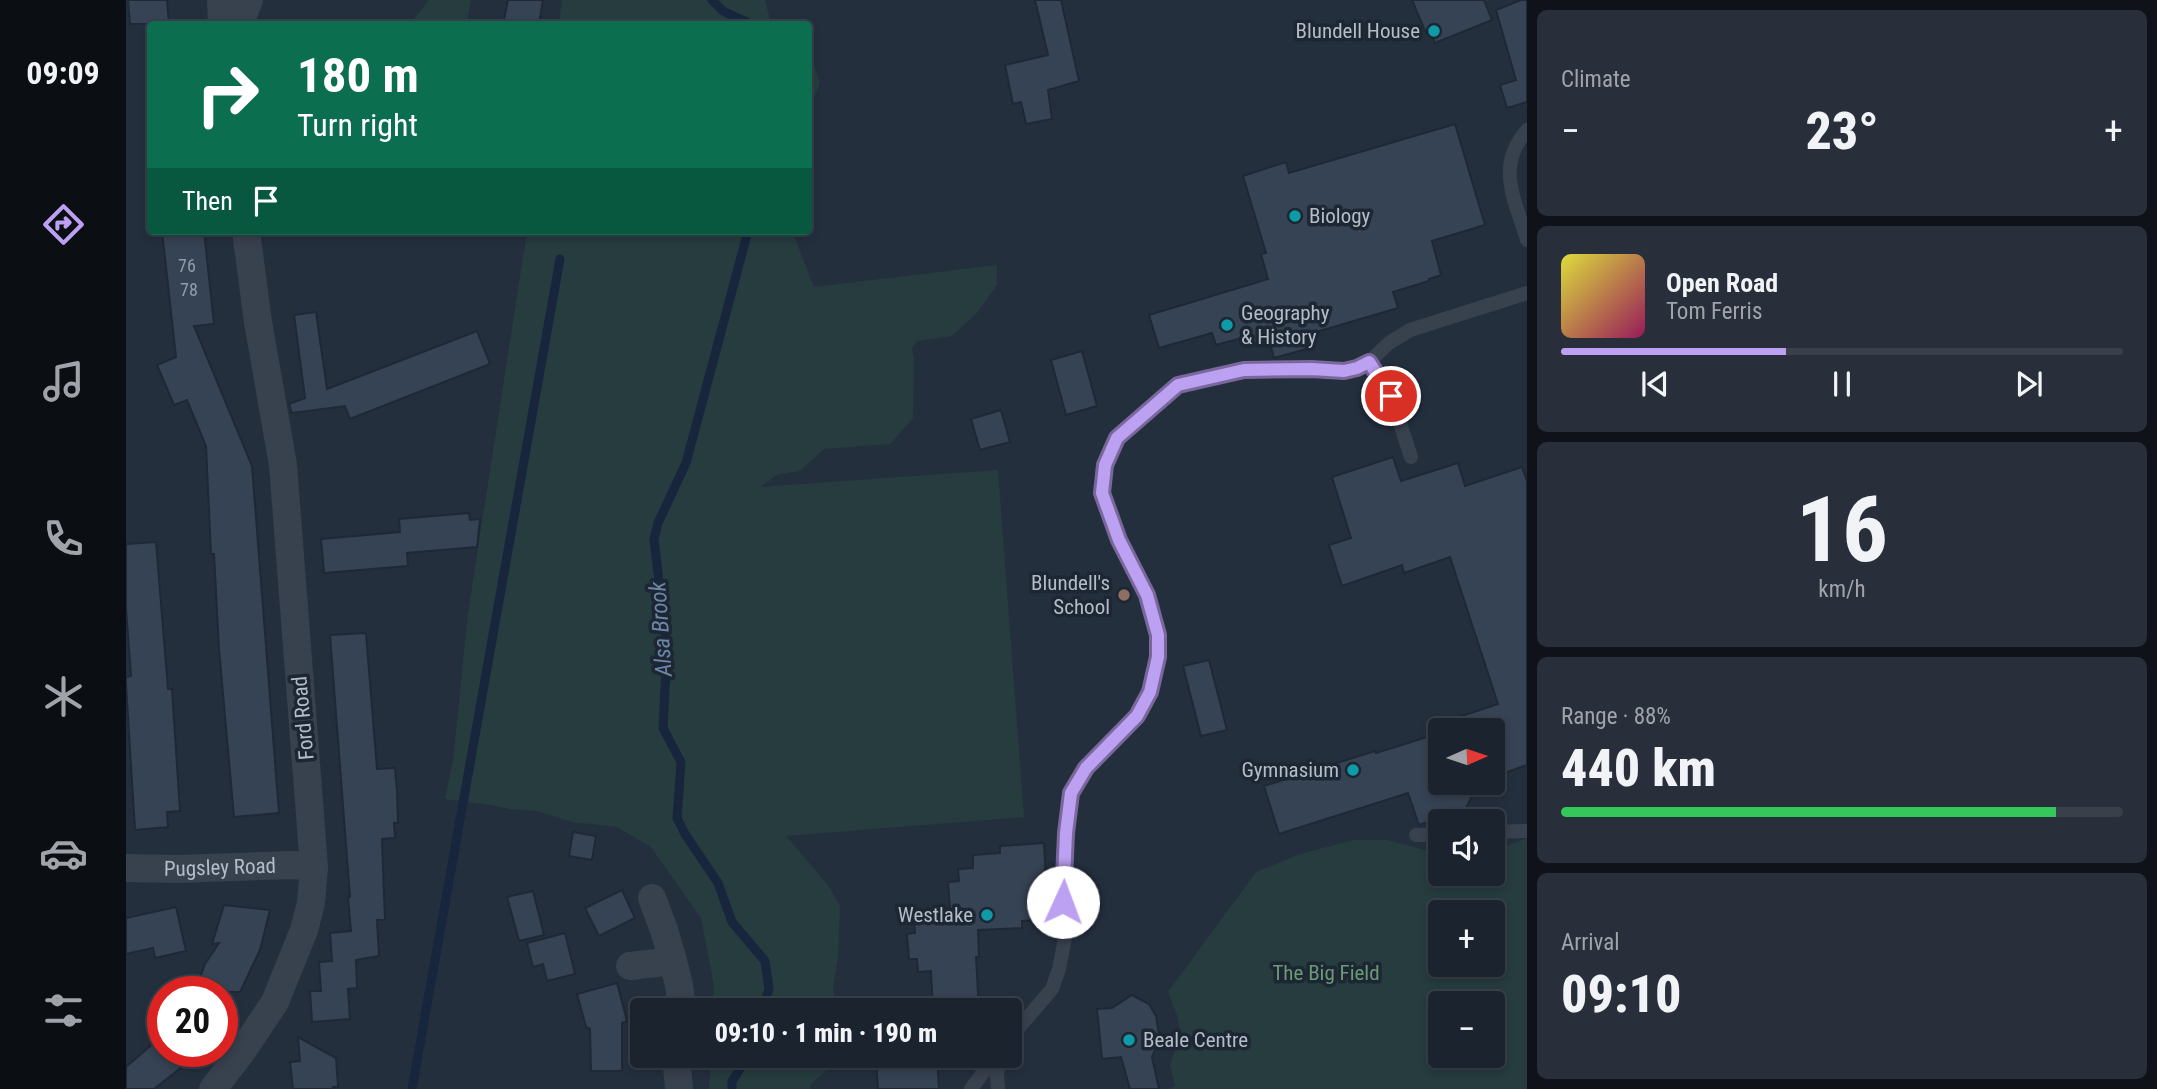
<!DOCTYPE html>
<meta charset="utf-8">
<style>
body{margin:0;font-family:"Roboto Condensed",sans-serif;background:#282f3a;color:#f1f3f6;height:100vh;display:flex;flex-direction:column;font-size:26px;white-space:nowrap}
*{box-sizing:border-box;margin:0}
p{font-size:23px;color:#a0a4aa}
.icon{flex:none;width:38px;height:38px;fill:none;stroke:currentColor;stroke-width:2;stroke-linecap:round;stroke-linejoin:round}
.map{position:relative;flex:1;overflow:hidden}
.details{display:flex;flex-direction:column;gap:10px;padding:10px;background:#0f1319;width:630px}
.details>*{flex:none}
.top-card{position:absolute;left:21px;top:21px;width:665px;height:214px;border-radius:7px;box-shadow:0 4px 10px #0003,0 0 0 2px #39404a;background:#0b6e4f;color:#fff;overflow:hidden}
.needle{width:46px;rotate:87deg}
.controls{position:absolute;left:1302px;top:718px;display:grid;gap:14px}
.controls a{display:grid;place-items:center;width:77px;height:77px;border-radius:7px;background:#1b232e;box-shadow:0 4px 10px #0003,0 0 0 2px #39404a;font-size:35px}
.speed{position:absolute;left:21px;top:976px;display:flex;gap:14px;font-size:35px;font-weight:700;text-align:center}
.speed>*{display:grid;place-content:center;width:91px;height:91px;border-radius:50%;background:#1b232e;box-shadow:0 4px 10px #0003,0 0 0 2px #39404a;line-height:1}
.speed .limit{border:10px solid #d22;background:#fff;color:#111}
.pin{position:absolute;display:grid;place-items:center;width:60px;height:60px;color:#fff;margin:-30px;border:4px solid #fff;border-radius:50%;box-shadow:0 2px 7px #0007}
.me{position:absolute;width:77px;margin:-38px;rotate:2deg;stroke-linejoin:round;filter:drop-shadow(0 0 5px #0008)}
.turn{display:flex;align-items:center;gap:24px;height:147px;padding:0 35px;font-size:32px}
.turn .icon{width:91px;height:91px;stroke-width:2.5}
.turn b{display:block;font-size:49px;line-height:60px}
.then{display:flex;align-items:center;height:66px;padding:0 35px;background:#0003;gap:14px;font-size:26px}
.big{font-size:52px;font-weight:800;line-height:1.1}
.details .widget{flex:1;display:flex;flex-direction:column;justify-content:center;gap:10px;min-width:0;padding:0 24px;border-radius:10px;background:#282f3a}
.details .dial{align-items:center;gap:0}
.dial b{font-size:91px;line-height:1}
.song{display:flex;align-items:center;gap:21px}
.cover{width:84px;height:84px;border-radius:10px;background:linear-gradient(135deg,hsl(60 70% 55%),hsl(330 70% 35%))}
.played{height:7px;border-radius:4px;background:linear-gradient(90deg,#bca0f2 40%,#39404a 40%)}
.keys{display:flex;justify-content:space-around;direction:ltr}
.heat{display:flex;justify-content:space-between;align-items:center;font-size:38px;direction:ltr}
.charge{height:10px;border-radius:5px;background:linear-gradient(90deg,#34c759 88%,#39404a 0)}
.trip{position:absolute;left:504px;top:998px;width:392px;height:70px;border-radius:7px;background:#1b232e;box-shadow:0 4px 10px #0003,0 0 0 2px #39404a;font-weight:800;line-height:70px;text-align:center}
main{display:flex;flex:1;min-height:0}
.tab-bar{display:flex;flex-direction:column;width:126px;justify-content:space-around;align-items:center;background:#0b0e12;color:#a0a4aa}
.tab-bar .icon{width:49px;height:49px}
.tab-bar .current{color:#bca0f2}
.tab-bar b{font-size:32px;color:#f1f3f6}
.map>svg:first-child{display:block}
.green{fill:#263c3f;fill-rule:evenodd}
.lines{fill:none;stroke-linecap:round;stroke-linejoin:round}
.stream{stroke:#17263c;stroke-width:9}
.building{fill:#364354;stroke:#1f2835;stroke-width:2}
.service{stroke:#38414e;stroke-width:14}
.minor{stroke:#38414e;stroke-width:28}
.route-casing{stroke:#7a689d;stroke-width:18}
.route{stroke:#bca0f2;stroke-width:12}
.culture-dot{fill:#0f9aa8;stroke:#1d2633;stroke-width:2.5}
.education-dot{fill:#8d6e63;stroke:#1d2633;stroke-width:2.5}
.labels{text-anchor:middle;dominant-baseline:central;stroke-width:7;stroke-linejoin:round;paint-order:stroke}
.number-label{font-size:18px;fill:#929caa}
.poi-label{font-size:21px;fill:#b4bcc9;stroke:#1d2633;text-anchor:end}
.street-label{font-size:21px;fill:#b4bcc9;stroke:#1d2633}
.park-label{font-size:21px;fill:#6b9a76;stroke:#1d2633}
.water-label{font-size:23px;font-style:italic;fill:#6d86a8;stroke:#1d2633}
</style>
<main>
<nav class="tab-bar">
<b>09:09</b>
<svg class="icon current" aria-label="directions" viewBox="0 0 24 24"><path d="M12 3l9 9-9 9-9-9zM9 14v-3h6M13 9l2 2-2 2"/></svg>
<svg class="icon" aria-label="music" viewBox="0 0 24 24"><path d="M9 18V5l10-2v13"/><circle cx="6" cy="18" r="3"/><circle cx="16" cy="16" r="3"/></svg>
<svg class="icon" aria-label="phone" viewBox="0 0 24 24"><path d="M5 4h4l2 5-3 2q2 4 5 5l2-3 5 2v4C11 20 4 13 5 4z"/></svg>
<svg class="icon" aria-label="climate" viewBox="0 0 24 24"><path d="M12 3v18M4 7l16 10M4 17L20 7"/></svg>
<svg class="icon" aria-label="car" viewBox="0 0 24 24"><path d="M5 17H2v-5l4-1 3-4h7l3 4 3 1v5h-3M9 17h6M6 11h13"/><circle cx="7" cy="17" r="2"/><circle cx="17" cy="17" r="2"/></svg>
<svg class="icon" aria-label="filters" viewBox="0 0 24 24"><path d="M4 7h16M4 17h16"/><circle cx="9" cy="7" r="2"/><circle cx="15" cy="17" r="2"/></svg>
</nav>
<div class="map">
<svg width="1401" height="1089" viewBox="0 0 1401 1089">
<rect width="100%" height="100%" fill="#242f3e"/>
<g class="green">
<path d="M 303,0 L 345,0 L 341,24 L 284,24 Z"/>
<path d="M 436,0 L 639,0 L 645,23 L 648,24 L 433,24 Z"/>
<path d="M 683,50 L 694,83 L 683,111 Z"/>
<path d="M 401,231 L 666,231 L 688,287 L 871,265 L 871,285 L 851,313 L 826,336 L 791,341 L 786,348 L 788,360 L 787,418 L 764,444 L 698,449 L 674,471 L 651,475 L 634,487 L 872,470 L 898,817 L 660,836 L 702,885 L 714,906 L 712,958 L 707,988 L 711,1010 L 587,1010 L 588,986 L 575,918 L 525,847 L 491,827 L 446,822 L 411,811 L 384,809 L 365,805 L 319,799 L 327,760 L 342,613 Z"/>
<path d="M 1401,838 L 1401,1089 L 1042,1089 L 1049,1086 L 1044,1064 L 1054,1037 L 1052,1018 L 1042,992 L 1130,872 L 1174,854 L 1228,840 L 1261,840 L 1314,854 L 1314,873 L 1367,873 L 1367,851 ZM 1314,912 L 1367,912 L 1367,964 L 1314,964 ZM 1314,1003 L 1367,1003 L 1367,1055 L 1314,1055 Z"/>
<path d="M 585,1055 L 710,1055 L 697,1074 L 685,1084 L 684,1089 L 583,1089 Z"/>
</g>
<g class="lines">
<g class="stream">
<path d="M 586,0 L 597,11 L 625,24"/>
<path d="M 622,231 L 560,463 L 532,523 L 528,539 L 541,650 L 537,728 L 555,762 L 551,818 L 559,834 L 592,883 L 606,922 L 639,961 L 643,989 L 636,1010"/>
<path d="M 286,1089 L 434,259"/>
<path d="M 606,1089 L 606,1081 L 624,1055"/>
</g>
</g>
<g class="building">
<path d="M 2,0 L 41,0 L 43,24 L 4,24 Z"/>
<path d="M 382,0 L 417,0 L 413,24 L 377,24 Z"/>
<path d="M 909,0 L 935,0 L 953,81 L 922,90 L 926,119 L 900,124 L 895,102 L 887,104 L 879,65 L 922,55 Z"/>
<path d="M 1286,0 L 1358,0 L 1366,20 L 1309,43 L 1304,32 L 1300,33 Z"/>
<path d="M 1395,0 L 1401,0 L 1401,102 L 1381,108 L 1374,85 L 1390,80 L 1370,10 Z"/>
<path d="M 1329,124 L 1359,225 L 1306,241 L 1315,275 L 1303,279 L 1303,281 L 1267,292 L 1272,308 L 1180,335 L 1184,348 L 1148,358 L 1143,340 L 1119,347 L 1116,338 L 1090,345 L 1086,333 L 1033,348 L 1023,315 L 1142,279 L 1135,254 L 1140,253 L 1117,176 L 1160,162 L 1163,173 Z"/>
<path d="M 36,231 L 78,231 L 88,324 L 68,326 L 126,466 L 153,813 L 108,817 L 93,649 L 88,554 L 85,554 L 80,446 L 61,400 L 48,405 L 31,365 L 50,357 Z"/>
<path d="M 190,312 L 201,389 L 351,331 L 364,364 L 224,419 L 219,406 L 166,413 L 163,404 L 179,398 L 168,315 Z"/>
<path d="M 956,351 L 971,406 L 940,415 L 925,360 Z"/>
<path d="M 875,410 L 884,442 L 854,450 L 845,419 Z"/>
<path d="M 1267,457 L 1275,481 L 1332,463 L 1339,486 L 1396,467 L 1401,481 L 1401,765 L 1367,777 L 1367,730 L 1308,730 L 1308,725 L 1372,704 L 1324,557 L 1278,573 L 1276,565 L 1216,586 L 1203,545 L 1225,538 L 1206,477 Z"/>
<path d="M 343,513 L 344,520 L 354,519 L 351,547 L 281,553 L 282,566 L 198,573 L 195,539 L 274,532 L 273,519 Z"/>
<path d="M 30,542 L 42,689 L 46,689 L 54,811 L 41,812 L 42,827 L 9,830 L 0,684 L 0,677 L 5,676 L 0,608 L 0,544 Z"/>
<path d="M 240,633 L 251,769 L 269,768 L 271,791 L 272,823 L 268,823 L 269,838 L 256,839 L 259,920 L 251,920 L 253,956 L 230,960 L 231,988 L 222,989 L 224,1019 L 186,1022 L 184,991 L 195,991 L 193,962 L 206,961 L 204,933 L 225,931 L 222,897 L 224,897 L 204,635 Z"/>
<path d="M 1083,660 L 1101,730 L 1075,736 L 1057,666 Z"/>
<path d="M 1314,733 L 1314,782 L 1353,782 L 1339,810 L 1293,825 L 1282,793 L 1153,834 L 1138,786 L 1249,751 L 1250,753 Z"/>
<path d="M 447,832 L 470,836 L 466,860 L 443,856 Z"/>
<path d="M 918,843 L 921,903 L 916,904 L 917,920 L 896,921 L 896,928 L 852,930 L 853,957 L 850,957 L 853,1010 L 807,1010 L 805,971 L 792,972 L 791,959 L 783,959 L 781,934 L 789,933 L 788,921 L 805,920 L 804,909 L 824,908 L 822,882 L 833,881 L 832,869 L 847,868 L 847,855 L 874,853 L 874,846 Z"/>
<path d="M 496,890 L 509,918 L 473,936 L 459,908 Z"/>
<path d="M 407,891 L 418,935 L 393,941 L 381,897 Z"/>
<path d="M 98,905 L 144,910 L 134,950 L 114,992 L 69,992 L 79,964 L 93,943 L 86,944 Z"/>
<path d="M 50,907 L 60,951 L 29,958 L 27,948 L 0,954 L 0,918 Z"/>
<path d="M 439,933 L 449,974 L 421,981 L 417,964 L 407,967 L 401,943 Z"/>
<path d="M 491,983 L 501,1021 L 496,1023 L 496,1071 L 465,1071 L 464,1029 L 460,1027 L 451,994 Z"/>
<path d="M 1006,995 L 1023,1004 L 1030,1016 L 1033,1034 L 1031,1045 L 1026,1057 L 1033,1089 L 1004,1089 L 995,1057 L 976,1059 L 971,1009 L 986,1008 Z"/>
<path d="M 37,1035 L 37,1052 L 75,1052 L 28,1089 L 0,1089 L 0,1067 Z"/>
<path d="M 172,1037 L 210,1058 L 212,1087 L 207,1087 L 207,1089 L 167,1089 L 164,1062 L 174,1061 Z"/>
<path d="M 764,1055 L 811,1055 L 813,1089 L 752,1089 L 750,1063 L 764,1063 Z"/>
</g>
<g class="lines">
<g class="service">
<path d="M 1401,130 C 1369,167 1389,199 1401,240"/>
<path d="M 1243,362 L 1265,396 L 1285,457"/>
<path d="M 1367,832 L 1401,831"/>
<path d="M 1290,835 L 1314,835"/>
<path d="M 884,1038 L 926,989 L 933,969 L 939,938 L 938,865 L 945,793 L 960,768 L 1011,716 L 1024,692 L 1032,657 L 1032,635 L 1021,595 L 993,540 L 976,493 L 979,465 L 991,438 L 1052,385 L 1118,370 L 1185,369 L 1218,371 L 1231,368 L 1243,362 L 1263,343 L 1284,330 L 1401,293"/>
<path d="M 845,1089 L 870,1055"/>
<path d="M 872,1089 L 871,1075 L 875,1055"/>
</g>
<g class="minor">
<path d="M 95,0 L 96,24"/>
<path d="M 113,24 L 123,0"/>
<path id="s1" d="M 0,868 L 52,869 L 167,865 L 188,867"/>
<path d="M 526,898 L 538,930 L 547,961"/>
<path d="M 504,966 L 547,961 L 553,985 L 556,1010"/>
<path d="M 550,1055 L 553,1089"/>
<path d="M 87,1089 L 117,1050 L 149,1002 L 178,930 L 185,903 L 188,867 L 157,465 L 132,322 L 120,231"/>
</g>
</g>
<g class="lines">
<defs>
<path id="route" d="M 937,902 L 940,833 L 945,793 L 960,768 L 1011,716 L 1024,692 L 1032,657 L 1032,635 L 1021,595 L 993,540 L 976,493 L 979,465 L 991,438 L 1052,385 L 1118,370 L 1185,369 L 1218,371 L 1231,368 L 1243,362 L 1265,396"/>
</defs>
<use href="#route" class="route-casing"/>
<use href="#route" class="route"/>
</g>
<g class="culture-dot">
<circle cx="1308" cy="31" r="7"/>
<circle cx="1169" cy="216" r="7"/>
<circle cx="1101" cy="325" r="7"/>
<circle cx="1227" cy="770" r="7"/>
<circle cx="861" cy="915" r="7"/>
<circle cx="1003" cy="1040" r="7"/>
</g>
<circle class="education-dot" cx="998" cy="595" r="7"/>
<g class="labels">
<g class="number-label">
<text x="61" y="265">76</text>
<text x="63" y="289">78</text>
</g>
<g class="poi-label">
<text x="1294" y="31">Blundell House</text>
<text x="1183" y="216" text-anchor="start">Biology</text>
<text x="1115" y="313" text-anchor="start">Geography<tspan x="1115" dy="24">&amp; History</tspan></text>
<text x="984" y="583">Blundell's<tspan x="984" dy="24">School</tspan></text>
<text x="1213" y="770">Gymnasium</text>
<text x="847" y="915">Westlake</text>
<text x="1017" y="1040" text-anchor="start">Beale Centre</text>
</g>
<g class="street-label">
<text transform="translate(177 718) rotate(-95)">Ford Road</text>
<text stroke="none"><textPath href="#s1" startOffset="94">Pugsley Road</textPath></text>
</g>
<g class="park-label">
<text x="1200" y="973">The Big Field</text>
</g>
<g class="water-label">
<text transform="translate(535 629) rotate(-94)">Alsa Brook</text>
</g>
</g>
</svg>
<div class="controls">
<a><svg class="needle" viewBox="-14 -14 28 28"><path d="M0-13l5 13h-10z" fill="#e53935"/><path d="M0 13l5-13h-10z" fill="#a0a4aa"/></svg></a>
<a><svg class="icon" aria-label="sound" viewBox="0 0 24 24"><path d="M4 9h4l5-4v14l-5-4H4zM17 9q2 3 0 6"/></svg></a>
<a>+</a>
<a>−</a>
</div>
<div class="speed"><div class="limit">20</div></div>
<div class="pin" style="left:1265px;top:396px;background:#d93025"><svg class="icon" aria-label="arrive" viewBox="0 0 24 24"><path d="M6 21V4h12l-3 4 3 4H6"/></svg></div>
<svg class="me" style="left:937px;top:902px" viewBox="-20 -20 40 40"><circle r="19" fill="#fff"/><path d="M0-13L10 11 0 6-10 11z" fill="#bca0f2"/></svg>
<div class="trip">09:10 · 1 min · 190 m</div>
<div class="top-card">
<div class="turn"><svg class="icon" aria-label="right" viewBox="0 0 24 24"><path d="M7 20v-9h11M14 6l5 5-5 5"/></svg><div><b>180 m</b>Turn right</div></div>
<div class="then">Then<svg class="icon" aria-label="arrive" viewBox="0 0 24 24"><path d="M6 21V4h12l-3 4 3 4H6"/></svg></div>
</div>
</div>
<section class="details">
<div class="widget"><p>Climate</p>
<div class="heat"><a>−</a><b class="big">23°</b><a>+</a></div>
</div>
<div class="widget">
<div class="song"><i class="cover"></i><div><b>Open Road</b><p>Tom Ferris</p></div></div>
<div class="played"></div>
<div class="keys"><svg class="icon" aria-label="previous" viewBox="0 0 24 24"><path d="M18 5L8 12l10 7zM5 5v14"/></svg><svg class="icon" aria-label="pause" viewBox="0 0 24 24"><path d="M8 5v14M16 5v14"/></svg><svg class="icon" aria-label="next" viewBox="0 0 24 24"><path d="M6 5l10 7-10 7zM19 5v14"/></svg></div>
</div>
<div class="widget dial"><b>16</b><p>km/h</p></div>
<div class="widget"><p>Range · 88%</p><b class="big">440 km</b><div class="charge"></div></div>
<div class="widget"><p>Arrival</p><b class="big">09:10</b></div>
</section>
</main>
